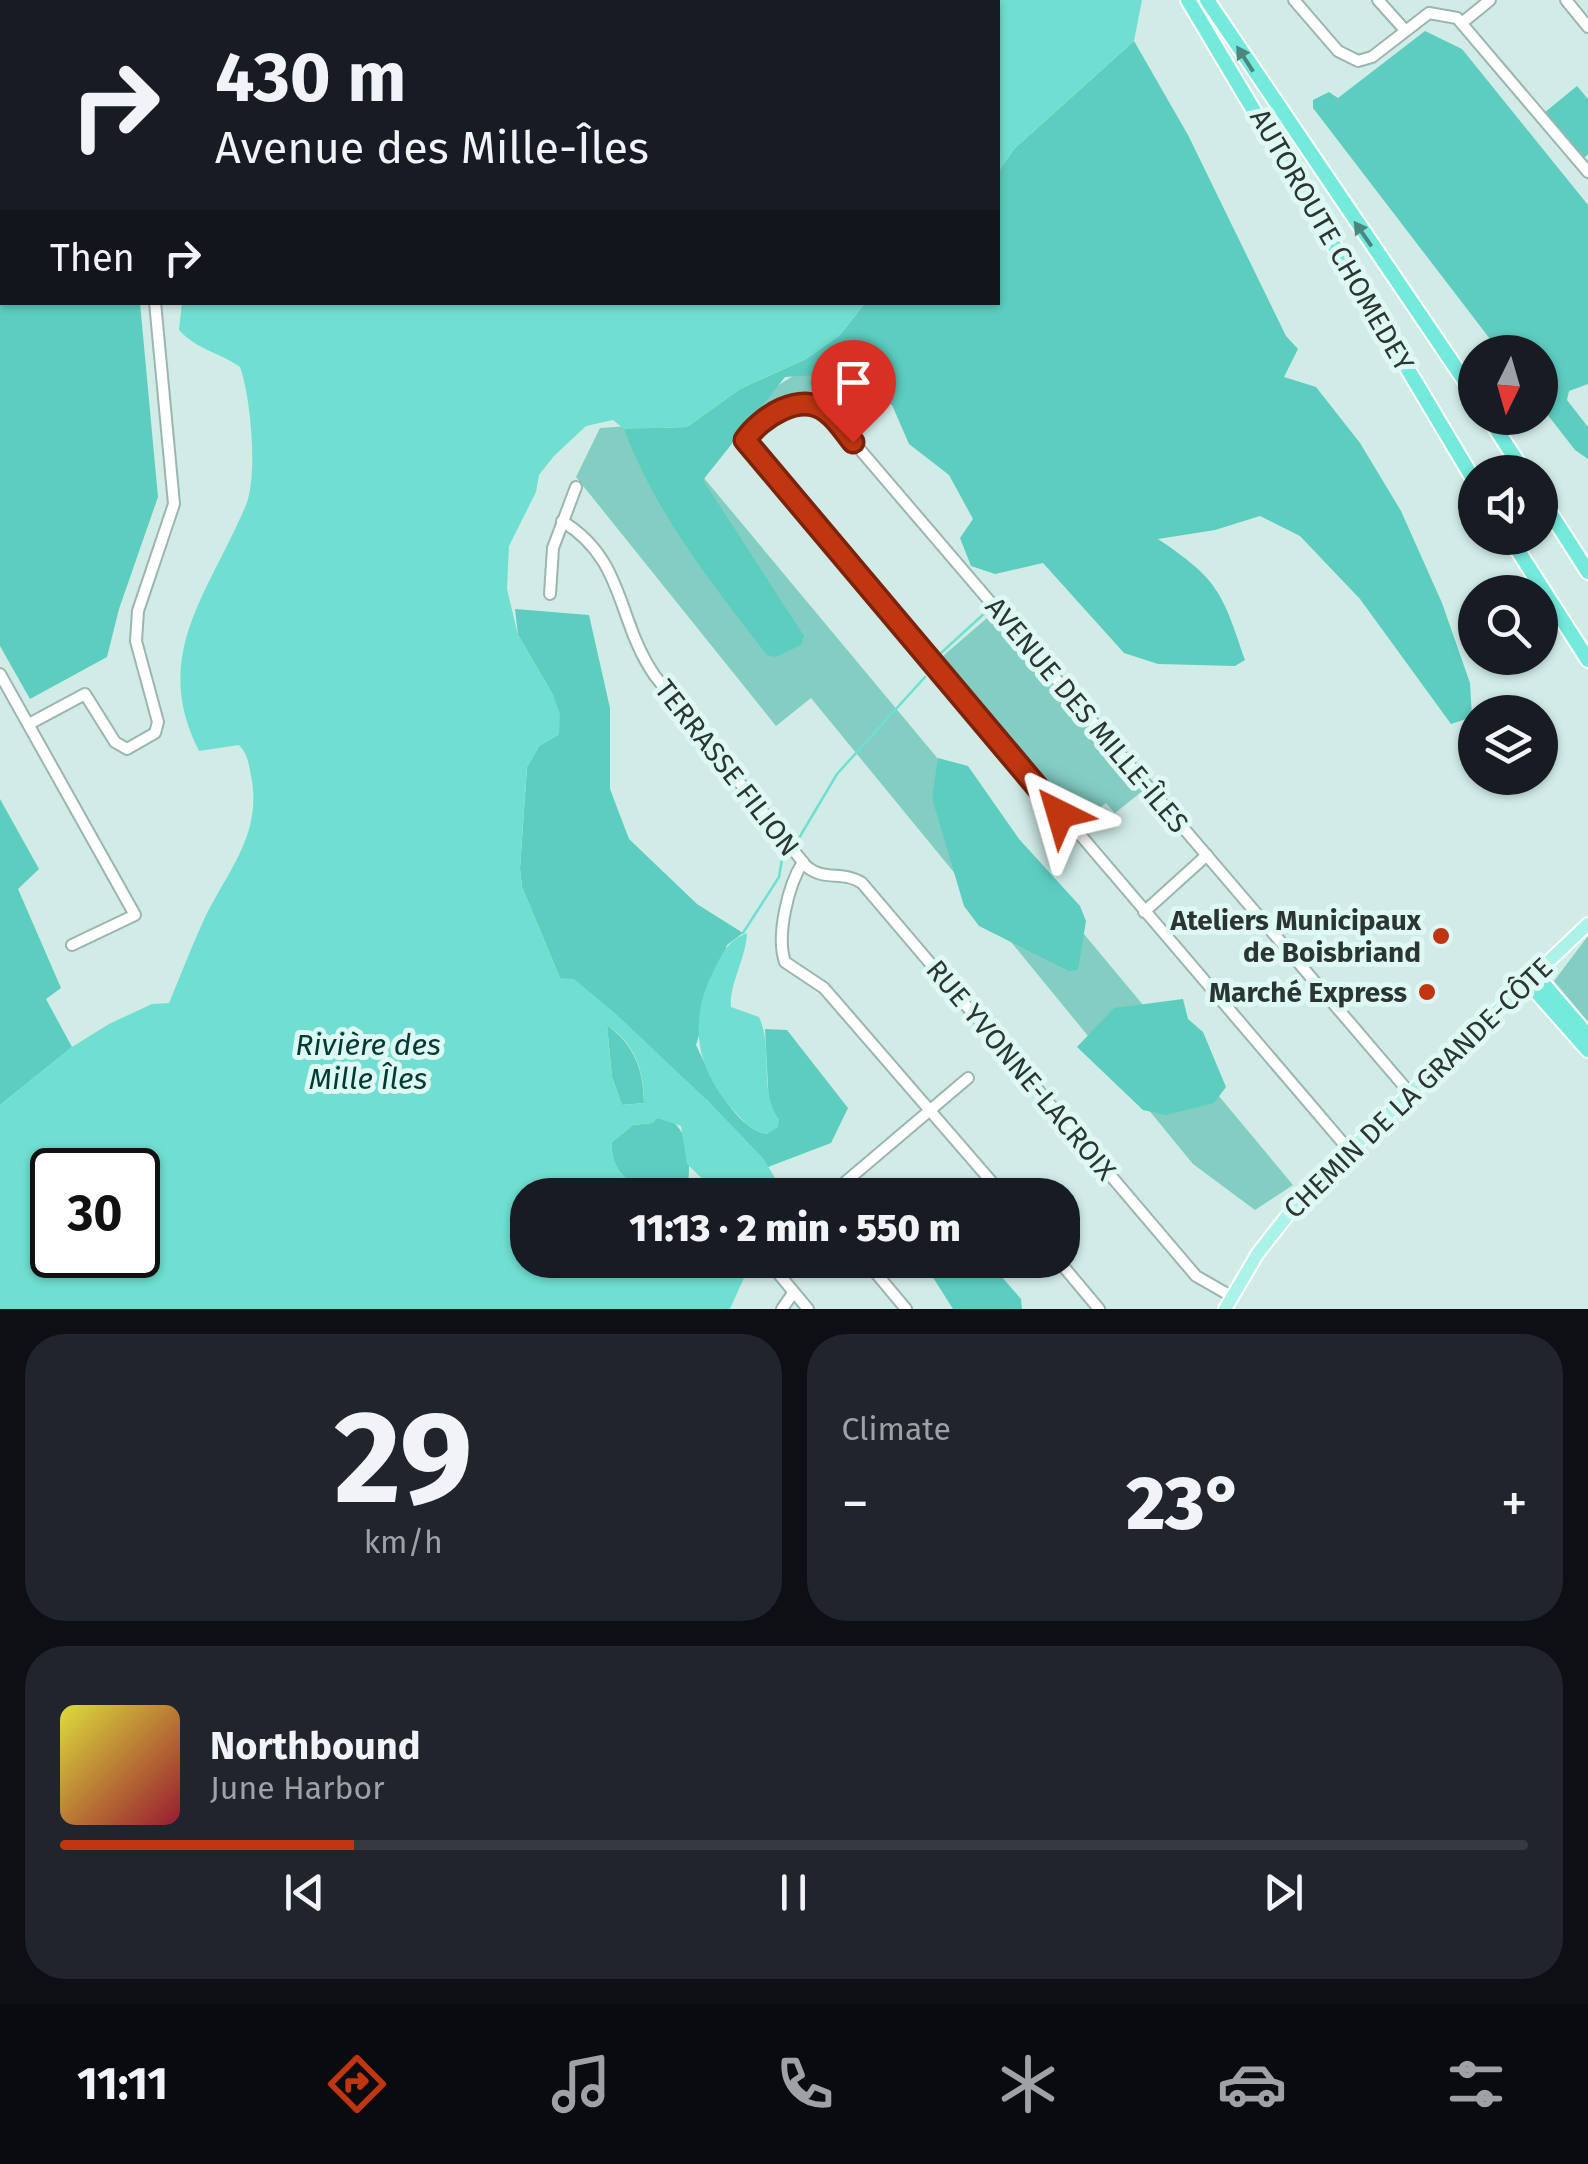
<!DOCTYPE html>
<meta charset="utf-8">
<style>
body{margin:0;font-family:"Fira Sans",sans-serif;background:#20242c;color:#f1f3f6;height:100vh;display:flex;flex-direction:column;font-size:38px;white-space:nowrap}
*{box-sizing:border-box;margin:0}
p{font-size:32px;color:#9ea1a6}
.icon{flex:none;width:55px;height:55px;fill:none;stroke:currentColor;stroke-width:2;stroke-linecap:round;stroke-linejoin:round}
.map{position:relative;height:1309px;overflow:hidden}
.sheet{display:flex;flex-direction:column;gap:25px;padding:25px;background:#0d0f14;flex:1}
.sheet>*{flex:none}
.top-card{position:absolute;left:0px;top:0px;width:1000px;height:305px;box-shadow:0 2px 8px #0004;background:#171b24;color:#f1f3f6;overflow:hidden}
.needle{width:65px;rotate:185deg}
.controls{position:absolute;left:1458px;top:335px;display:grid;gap:20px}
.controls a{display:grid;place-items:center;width:100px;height:100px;border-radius:50%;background:#171b24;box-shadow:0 2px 8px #0004;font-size:50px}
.speed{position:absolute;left:30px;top:1148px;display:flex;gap:20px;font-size:50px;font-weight:700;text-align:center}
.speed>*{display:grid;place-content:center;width:130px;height:130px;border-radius:50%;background:#171b24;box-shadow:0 2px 8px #0004;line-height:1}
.speed .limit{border:5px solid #111;border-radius:15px;background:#fff;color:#111}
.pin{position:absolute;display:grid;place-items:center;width:85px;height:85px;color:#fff;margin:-102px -42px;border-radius:50% 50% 50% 0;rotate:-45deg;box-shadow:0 0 10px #0007}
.pin .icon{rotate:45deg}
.me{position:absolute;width:110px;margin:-55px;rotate:320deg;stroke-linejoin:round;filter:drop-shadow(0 0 8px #0008)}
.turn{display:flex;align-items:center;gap:35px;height:210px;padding:0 50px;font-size:45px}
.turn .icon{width:130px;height:130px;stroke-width:2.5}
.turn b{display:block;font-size:70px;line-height:85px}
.then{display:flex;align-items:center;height:95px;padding:0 50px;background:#0003;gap:20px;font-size:38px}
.big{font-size:75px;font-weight:800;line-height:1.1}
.sheet .card{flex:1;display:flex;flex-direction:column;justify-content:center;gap:15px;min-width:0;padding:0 35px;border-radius:40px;background:#20242c}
.sheet .dial{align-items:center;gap:0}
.dial b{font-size:130px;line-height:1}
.song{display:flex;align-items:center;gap:30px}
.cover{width:120px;height:120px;border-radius:15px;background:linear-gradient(135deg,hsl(60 70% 55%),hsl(350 70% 35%))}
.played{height:10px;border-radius:5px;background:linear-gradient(90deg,#c03611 20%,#363941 20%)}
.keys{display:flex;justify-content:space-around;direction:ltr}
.heat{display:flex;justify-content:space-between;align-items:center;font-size:55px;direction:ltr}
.sheet .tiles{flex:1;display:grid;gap:25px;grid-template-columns:1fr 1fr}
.card:last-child{grid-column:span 2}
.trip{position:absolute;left:510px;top:1178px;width:570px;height:100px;border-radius:40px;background:#171b24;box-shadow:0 2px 8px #0004;font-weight:800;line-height:100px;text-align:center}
.tab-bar{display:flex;height:160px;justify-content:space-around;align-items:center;background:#090b0e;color:#9ea1a6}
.tab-bar .icon{width:70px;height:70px}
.tab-bar .selected{color:#c03611}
.tab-bar b{font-size:45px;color:#f1f3f6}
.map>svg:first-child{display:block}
.green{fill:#83cdc3}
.forest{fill:#5dcdc0}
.water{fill:#70dfd1;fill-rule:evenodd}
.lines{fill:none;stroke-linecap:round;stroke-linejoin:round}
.stream{stroke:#70dfd1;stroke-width:2.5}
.minor-casing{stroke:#9cb5b1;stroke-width:14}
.major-casing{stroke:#fff;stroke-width:16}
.highway-casing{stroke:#fff;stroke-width:18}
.minor{stroke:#fff;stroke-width:10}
.major{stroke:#abf2e9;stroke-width:12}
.highway{stroke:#73eadb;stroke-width:14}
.oneway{fill:#4b867f}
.route-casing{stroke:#7d230b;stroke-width:25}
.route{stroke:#c03611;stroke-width:18}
.poi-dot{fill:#c03611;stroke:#def9f4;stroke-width:4}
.labels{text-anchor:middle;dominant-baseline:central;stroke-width:10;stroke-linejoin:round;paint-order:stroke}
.street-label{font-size:28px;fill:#2b3534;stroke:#def9f4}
.poi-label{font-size:28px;font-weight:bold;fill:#2b3534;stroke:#def9f4;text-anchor:end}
.water-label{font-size:30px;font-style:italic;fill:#013933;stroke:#def9f4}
</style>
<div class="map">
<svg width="1588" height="1309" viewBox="0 0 1588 1309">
<rect width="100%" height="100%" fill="#d1ece7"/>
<g class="green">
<path d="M 860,359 L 818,403 L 774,408 L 734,441 L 742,408 L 793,376 Z"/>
<path d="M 659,424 L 1293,1185 L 1255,1210 L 1193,1164 L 811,698 L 776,726 L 576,477 L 600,428 Z"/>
<path d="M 994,612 L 1145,789 L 1115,813 L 1106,803 L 1076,826 L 936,662 Z"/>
<path d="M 1588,936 L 1588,1022 L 1554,981 Z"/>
</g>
<g class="forest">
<path d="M 1425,31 L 1462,49 L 1588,205 L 1588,384 L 1569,391 L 1567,400 L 1588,427 L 1588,459 L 1575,450 L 1540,405 L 1540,352 L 1500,352 L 1313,108 L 1313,100 L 1329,92 L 1338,98 Z"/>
<path d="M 1134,41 L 1188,135 L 1286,336 L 1298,349 L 1284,377 L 1316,387 L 1360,443 L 1401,511 L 1442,603 L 1470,683 L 1472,717 L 1451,724 L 1360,599 L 1300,536 L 1260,516 L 1215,530 L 1158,539 C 1219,580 1222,592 1245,660 L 1235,666 L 1158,664 L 1124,653 L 1043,563 L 995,574 L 971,566 L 960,538 L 973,519 L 949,475 L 909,444 L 892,405 L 816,375 L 785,377 L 703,480 L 804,636 L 801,645 L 776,657 L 767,655 C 712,584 656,514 624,429 L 687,427 L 740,389 L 806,359 L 840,335 L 865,303 L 998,302 L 998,172 L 1014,149 Z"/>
<path d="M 1577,86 L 1588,99 L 1588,154 L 1583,159 L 1544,113 Z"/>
<path d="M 0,283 L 2,302 L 140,303 L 158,497 L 119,609 L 107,657 L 30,699 L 0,646 Z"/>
<path d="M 515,609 L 589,615 L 610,708 L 610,789 L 629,839 L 697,904 L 743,933 L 727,945 L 696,1045 C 709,1072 734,1129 767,1134 L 779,1120 L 769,1106 L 765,1029 L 787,1030 L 848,1108 L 831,1143 L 768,1167 L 708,1101 L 560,978 L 522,887 L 520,868 L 527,767 L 539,746 L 559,734 L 553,695 L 518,635 Z"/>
<path d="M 938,758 L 968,766 L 1019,839 L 1080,906 L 1086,921 L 1078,970 L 1069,971 L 979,926 L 964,906 L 932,798 Z"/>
<path d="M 0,799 L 39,869 L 18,889 L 61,988 L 46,999 L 72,1047 L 0,1105 Z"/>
<path d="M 1183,999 L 1188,1019 L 1203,1032 L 1226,1087 L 1214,1103 L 1166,1115 L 1143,1110 L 1077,1047 L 1114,1008 Z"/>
<path d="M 607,1025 C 635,1046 643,1069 644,1103 L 622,1105 L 612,1077 Z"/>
<path d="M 657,1118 L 669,1119 C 693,1134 691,1170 686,1195 C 653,1195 609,1185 612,1142 L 633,1125 L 652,1123 Z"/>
<path d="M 922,1260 L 987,1260 L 1021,1299 L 1022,1309 L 953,1309 Z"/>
</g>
<g class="water">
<path d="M 739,0 L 1142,0 L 1134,41 L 1014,149 L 998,172 L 998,2 Z"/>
<path d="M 182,302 L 865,303 L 840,335 L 806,359 L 740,389 L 687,427 L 624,429 L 613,420 L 586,426 L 554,456 L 539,475 L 536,492 L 509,546 L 507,589 L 518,635 L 553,695 L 560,714 L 559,734 L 539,746 L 527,767 L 520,868 L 522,887 L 560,978 L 574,979 L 616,1014 L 708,1101 L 763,1158 L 785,1195 L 719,1195 L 687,1164 L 681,1126 L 657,1118 L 652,1123 L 633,1125 L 612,1142 C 609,1176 640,1193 670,1195 L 528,1195 L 528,1260 L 752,1260 L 730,1309 L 0,1309 L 0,1105 L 72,1047 L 109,1024 L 152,1004 L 169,1003 C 180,977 190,950 202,924 C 224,875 261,839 252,781 C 249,767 249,755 239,745 L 199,751 C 150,655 209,593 246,505 C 258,475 251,398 240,367 C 219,352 197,350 179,330 ZM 607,1025 C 635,1044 644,1070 644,1103 L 622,1105 L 612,1077 ZM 138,1170 L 138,1255 L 52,1255 L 52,1170 Z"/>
<path d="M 747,933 C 746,959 729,984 731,1007 L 759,1017 C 774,1049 758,1090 779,1120 L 778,1127 L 767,1134 C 753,1132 745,1123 736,1113 C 697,1072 687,1024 713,972 C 722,954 728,940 747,933 Z"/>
</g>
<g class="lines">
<g class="stream">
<path d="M 941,653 L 987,611"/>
<path d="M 799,838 L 837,774 L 925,677"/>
<path d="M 743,933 L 779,877 L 784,848"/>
</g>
<defs>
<g id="minor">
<path d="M 8,0 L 9,2"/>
<path d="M 95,0 L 96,2"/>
<path d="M 1294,0 L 1338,51 L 1358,61 L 1372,57 L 1429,13 L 1457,18 L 1588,172"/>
<path d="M 1378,0 L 1404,29"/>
<path d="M 1566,0 L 1588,27"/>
<path d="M 1463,22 L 1490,0"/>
<path d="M 562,521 C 626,560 616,620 655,676 L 806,866 C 824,882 843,870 862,883 L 1196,1276 L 1231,1296"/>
<path d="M 550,594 L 553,548 L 576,487"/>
<path d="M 0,674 L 135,915 L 72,945"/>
<path d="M 29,724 L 85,694 L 115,742 L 127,749 L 155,733 L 158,722 L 136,641 L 138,611 L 174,504 L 155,302"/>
<path d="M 803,862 C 788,885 776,936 785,962 L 824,988 L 1003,1195"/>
<path d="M 1144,912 L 1207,855"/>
<path d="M 1349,1150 L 747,444 L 747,436 L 784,407 L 827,411 L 1409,1092"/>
<path d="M 830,1195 L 968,1078"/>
<path d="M 767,1260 L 808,1309"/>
<path d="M 865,1260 L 906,1309"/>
<path d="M 1058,1260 L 1099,1309"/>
<path d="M 782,1309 L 793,1293"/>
</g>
<path id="major" d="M 1225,1309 L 1258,1253 L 1306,1192 L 1588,924"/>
<g id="highway">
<path d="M 1188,0 L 1475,482"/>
<path d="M 1207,0 L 1475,396"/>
<path d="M 1489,418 L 1524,472"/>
<path d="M 1540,497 L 1588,572"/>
<path d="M 1510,538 L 1588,660"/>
<path d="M 1535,974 L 1588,1036"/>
<path d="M 1527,981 L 1588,1050"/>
</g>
</defs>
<use href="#minor" class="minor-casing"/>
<use href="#major" class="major-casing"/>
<use href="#highway" class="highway-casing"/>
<use href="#minor" class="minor"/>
<use href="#major" class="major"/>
<use href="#highway" class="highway"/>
</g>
<defs><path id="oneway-solid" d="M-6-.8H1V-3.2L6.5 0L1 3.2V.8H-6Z" transform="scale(2.5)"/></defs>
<g class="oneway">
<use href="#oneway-solid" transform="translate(1245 59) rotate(-123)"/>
<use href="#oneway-solid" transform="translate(1363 234) rotate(-125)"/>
</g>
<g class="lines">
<defs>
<path id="route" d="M 853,442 C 845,432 837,419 827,412 C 801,390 760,418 745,440 L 1060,814"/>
</defs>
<use href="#route" class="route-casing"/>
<use href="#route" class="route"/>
</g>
<g class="poi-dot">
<circle cx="1441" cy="936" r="10"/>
<circle cx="1427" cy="992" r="10"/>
</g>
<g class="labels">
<g class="street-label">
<text transform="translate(1332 240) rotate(60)">AUTOROUTE CHOMEDEY</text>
<text transform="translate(1087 715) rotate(50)">AVENUE DES MILLE-ÎLES</text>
<text transform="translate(727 768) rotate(52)">TERRASSE FILION</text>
<text transform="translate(1021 1070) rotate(50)">RUE YVONNE-LACROIX</text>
<text transform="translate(1418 1088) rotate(-44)">CHEMIN DE LA GRANDE-CÔTE</text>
</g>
<g class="poi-label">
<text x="1421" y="920">Ateliers Municipaux<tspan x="1421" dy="32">de Boisbriand</tspan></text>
<text x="1407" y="992">Marché Express</text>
</g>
<g class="water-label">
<text x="368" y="1045">Rivière des<tspan x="368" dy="34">Mille Îles</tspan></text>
</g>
</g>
</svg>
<div class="controls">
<a><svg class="needle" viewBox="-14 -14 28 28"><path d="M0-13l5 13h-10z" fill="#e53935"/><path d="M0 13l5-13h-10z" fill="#9ea1a6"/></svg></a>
<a><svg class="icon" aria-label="sound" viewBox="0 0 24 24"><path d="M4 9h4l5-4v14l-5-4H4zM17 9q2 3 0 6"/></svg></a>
<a><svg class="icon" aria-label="search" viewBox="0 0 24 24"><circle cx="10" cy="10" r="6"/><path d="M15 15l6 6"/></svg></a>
<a><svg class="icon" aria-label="layers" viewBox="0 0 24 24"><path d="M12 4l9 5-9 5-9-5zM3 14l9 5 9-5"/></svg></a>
</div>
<div class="speed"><div class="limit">30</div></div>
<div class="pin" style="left:853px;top:442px;background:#d93025"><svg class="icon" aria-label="arrive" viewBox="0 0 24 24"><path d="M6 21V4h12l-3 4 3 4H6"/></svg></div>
<svg class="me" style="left:1060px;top:814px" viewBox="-20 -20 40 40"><path d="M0-17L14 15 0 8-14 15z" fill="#c03611" stroke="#fff" stroke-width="4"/></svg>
<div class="trip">11:13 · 2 min · 550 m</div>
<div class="top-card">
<div class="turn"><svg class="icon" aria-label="right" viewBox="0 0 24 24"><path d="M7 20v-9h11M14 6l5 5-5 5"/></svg><div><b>430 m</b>Avenue des Mille-Îles</div></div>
<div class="then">Then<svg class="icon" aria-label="right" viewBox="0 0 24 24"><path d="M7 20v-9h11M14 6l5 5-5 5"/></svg></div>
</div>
</div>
<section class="sheet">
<div class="tiles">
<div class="card dial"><b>29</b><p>km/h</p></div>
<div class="card"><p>Climate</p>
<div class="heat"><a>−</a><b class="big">23°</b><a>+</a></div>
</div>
<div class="card">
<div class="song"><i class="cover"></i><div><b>Northbound</b><p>June Harbor</p></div></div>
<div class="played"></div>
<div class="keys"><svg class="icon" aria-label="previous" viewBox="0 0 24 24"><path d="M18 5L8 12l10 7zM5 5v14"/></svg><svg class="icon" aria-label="pause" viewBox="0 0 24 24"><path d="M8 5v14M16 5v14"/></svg><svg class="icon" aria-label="next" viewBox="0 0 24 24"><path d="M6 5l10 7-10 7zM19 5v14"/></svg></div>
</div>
</div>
</section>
<nav class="tab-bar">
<b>11:11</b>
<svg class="icon selected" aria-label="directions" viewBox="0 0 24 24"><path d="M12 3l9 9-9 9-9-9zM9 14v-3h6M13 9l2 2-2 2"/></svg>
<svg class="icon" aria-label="music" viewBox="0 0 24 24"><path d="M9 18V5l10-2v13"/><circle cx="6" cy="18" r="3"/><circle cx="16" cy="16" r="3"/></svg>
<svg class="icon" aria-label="phone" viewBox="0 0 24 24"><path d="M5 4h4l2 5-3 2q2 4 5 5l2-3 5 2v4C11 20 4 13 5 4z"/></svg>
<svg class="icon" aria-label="climate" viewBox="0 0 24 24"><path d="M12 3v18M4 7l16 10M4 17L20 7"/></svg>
<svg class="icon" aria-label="car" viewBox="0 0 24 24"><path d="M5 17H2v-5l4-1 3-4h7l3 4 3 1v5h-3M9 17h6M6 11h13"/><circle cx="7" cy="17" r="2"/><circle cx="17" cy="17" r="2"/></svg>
<svg class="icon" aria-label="filters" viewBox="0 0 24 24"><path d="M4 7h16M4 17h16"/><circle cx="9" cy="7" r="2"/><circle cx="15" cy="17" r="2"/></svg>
</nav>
